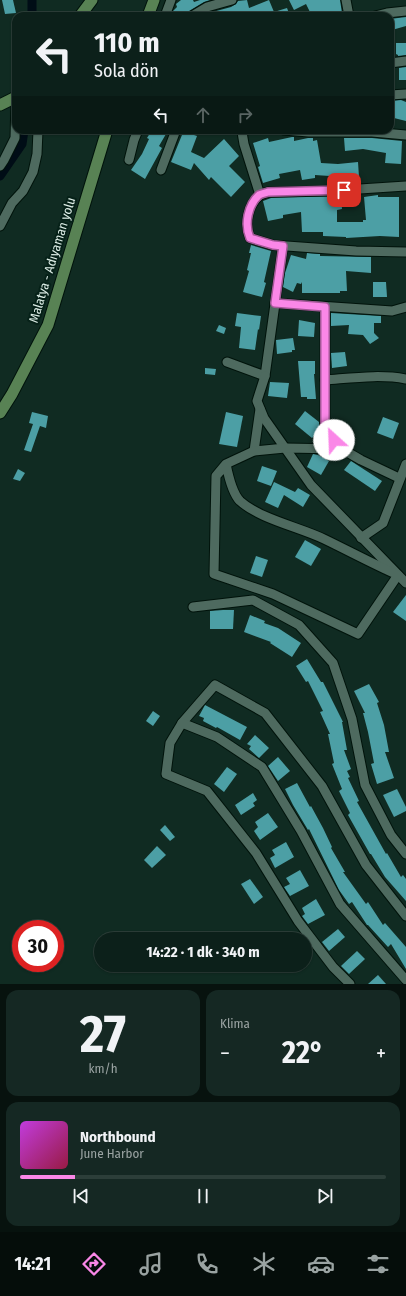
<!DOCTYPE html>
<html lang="tr">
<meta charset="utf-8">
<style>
body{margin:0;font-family:"Fira Sans Condensed",sans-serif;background:#152823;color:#f1f3f6;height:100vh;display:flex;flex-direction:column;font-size:15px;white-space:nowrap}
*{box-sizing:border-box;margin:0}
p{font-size:13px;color:#9aa3a2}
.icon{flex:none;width:22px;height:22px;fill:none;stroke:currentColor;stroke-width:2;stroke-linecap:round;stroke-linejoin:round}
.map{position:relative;height:984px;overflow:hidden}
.side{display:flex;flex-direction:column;gap:6px;padding:6px;background:#07120e;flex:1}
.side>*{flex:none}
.hud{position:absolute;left:12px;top:12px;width:382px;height:122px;border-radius:12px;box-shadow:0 1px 3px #0004,0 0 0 1px #2c3e39;background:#0c201a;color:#f1f3f6;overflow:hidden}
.speed{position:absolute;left:12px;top:920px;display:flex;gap:8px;font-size:20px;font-weight:700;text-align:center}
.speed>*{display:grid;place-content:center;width:52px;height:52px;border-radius:50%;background:#0c201a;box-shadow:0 1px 3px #0004,0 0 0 1px #2c3e39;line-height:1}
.speed .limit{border:6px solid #d22;background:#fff;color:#111}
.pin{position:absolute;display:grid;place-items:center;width:34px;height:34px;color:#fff;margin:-17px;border-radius:8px;box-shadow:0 2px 6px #0006}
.me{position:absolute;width:44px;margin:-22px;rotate:335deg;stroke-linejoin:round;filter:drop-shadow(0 0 3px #0008)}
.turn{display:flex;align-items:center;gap:14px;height:84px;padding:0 16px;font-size:18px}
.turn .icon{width:52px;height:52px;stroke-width:2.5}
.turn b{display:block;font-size:28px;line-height:34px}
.lanes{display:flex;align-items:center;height:38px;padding:0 16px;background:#0003;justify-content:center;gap:20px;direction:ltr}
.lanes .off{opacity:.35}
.big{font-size:30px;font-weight:700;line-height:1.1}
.side .tile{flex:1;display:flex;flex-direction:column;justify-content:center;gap:6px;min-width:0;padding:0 14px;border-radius:12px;background:#152823}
.side .dial{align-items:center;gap:0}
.dial b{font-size:52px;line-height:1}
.song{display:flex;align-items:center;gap:12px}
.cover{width:48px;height:48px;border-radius:6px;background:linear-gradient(135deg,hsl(290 70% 55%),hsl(340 70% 35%))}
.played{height:4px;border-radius:2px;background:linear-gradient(90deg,#fa87e7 15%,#2c3e39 15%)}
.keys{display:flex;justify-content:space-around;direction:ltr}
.heat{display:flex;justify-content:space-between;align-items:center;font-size:22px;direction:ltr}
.side .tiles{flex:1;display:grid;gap:6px;grid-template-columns:1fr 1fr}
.tile:last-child{grid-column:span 2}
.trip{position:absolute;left:94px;top:932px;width:218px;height:40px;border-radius:20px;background:#0c201a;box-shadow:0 1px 3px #0004,0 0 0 1px #2c3e39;font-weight:700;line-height:40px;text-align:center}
.dock{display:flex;height:64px;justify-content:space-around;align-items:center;background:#050d0a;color:#9aa3a2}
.dock .icon{width:28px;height:28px}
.dock .selected{color:#fa87e7}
.dock b{font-size:18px;color:#f1f3f6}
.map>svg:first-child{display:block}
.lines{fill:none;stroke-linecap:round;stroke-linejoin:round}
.canal{stroke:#000d16;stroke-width:9}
.building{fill:#4c9fa5}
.minor-casing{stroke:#00130b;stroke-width:11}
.secondary-casing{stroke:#00130b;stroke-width:13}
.minor{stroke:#4e6a5f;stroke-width:9}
.secondary{stroke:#588254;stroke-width:11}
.route-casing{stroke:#a25896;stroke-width:10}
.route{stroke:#fa87e7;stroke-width:7}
.labels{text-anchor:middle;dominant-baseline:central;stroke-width:4;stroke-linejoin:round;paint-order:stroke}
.street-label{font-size:13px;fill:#ddede6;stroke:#062118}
</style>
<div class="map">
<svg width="406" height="984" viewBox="0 0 406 984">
<rect width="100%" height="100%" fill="#102b22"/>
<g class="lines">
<g class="canal">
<path d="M 32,0 L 32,16"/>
<path d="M 0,176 L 22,144 L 24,130"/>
</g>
</g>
<g class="building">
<path d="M 2,0 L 13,0 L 16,13 L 5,14 Z"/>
<path d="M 181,0 L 193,0 L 194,2 L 200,0 L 210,0 L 204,2 L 189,11 L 186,16 L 171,16 L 173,11 L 177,7 L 176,4 Z"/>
<path d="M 247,0 L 249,8 L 269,0 L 274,12 L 287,8 L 290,16 L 204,16 L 209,13 L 231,7 L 236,4 L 238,1 Z"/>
<path d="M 289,0 L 340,0 L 342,13 L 330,16 L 312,16 L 306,4 L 294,10 Z"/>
<path d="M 406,17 L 406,26 L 392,30 L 390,19 Z"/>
<path d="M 396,43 L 406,43 L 406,55 L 398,56 L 398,55 L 396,54 Z"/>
<path d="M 406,67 L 406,80 L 399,80 L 399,68 Z"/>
<path d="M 401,100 L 406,102 L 406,121 L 390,117 L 391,101 Z"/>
<path d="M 152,130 L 160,130 L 166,134 L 159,146 L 162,148 L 145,179 L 131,170 L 142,154 L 149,139 L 147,138 Z"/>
<path d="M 184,130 L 196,130 L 194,135 L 197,136 L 191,152 L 204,158 L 224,139 L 239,156 L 229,166 L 245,182 L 231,197 L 211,177 L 209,180 L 194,163 L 191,170 L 171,162 Z"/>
<path d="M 292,137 L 294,137 L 294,141 L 308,138 L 313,138 L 313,141 L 317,140 L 321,163 L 338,164 L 358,162 L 359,177 L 345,179 L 344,177 L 315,175 L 315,178 L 302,180 L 300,170 L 279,174 L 280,178 L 263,183 L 258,167 L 260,166 L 253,143 L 268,138 L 269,142 Z"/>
<path d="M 344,138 L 372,138 L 402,141 L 401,164 L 385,163 L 386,153 L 363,149 L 345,151 Z"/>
<path d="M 378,195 L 378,197 L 399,197 L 399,237 L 380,236 L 346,238 L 346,237 L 323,236 L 323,232 L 302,232 L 301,212 L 283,215 L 283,218 L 268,221 L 263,201 L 271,198 L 341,196 L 342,209 L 337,210 L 337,222 L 363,222 L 363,220 L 366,220 L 364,197 Z"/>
<path d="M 251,245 L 271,251 L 264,282 L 266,283 L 262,297 L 243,292 L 249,271 L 247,270 L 251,253 L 249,253 Z"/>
<path d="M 307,253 L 320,254 L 320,256 L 371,257 L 371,273 L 346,271 L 347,291 L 340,291 L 340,293 L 302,293 L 302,282 L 301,284 L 297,283 L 293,292 L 283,287 L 285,273 L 291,255 L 306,259 Z"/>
<path d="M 373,282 L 386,282 L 387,297 L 373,297 Z"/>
<path d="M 237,313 L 261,316 L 259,330 L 258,329 L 255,350 L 239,348 L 241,327 L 235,326 Z"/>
<path d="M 331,313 L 381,316 L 381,323 L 374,323 L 374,333 L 379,338 L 370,344 L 363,335 L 348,334 L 349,325 L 331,326 Z"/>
<path d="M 299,320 L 315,323 L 314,337 L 298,336 Z"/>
<path d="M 219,325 L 226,328 L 224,334 L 216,331 Z"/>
<path d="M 293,338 L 295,350 L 292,350 L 292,352 L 277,354 L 276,340 Z"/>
<path d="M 345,352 L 347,366 L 332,368 L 331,353 Z"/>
<path d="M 298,361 L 315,361 L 315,374 L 314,374 L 316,399 L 307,399 L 307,397 L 301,397 Z"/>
<path d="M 205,368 L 216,369 L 215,375 L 205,374 Z"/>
<path d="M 270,382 L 289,383 L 287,398 L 268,396 Z"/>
<path d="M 305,411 L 319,422 L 319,431 L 312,438 L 295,424 Z"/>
<path d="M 32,412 L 48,416 L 46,428 L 40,426 L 31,452 L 24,450 L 33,424 L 29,423 Z"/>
<path d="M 226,412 L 243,416 L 237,447 L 219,444 Z"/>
<path d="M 383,417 L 399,423 L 393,439 L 377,433 Z"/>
<path d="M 313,454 L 318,455 L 329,461 L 321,475 L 307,467 Z"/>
<path d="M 351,461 L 382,481 L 375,491 L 344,470 Z"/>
<path d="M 262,466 L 277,471 L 271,486 L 257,481 Z"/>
<path d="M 18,469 L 25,473 L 20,481 L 13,479 Z"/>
<path d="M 274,482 L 295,492 L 298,488 L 310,495 L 303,507 L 284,495 L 278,508 L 265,502 Z"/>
<path d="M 305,540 L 321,549 L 311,566 L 295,557 Z"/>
<path d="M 256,556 L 268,560 L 262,577 L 250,573 Z"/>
<path d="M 406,595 L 406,621 L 393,612 Z"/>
<path d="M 223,610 L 234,610 L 233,629 L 210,629 L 210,611 Z"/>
<path d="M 250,615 L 265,621 L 264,623 L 278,628 L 301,643 L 292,657 L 270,643 L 271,642 L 244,632 Z"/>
<path d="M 307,659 L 321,682 L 323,682 L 343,722 L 342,722 L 347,750 L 344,750 L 351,769 L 347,771 L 350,777 L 348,778 L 359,801 L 357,802 L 386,854 L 387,853 L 401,877 L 403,875 L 406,879 L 406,901 L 385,877 L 371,854 L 370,854 L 348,815 L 350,813 L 339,791 L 342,789 L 332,764 L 334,763 L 328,734 L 330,734 L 320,712 L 323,711 L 308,681 L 306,682 L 296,666 Z"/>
<path d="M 369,684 L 379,702 L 377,703 L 384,725 L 389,752 L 385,752 L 394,778 L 377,784 L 371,764 L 374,763 L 368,732 L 363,713 L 365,713 L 354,691 Z"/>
<path d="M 205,705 L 247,727 L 240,740 L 217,727 L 216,728 L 203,721 L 204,718 L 199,716 Z"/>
<path d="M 153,711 L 160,716 L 153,726 L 146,721 Z"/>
<path d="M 255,735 L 269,748 L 259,758 L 249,749 L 251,746 L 247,744 Z"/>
<path d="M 278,757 L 290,771 L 278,781 L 268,766 Z"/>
<path d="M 227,767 L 237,774 L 224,792 L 214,784 Z"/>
<path d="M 297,783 L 310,807 L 311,806 L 323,828 L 332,847 L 331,848 L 345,872 L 343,872 L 366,904 L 368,902 L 383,925 L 385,923 L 406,947 L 406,969 L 391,944 L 388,947 L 368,925 L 367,925 L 352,902 L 349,904 L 339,890 L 309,829 L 308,830 L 293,805 L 285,789 Z"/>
<path d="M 397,789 L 406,807 L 406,811 L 394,817 L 383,795 Z"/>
<path d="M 253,793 L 257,800 L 253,803 L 255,806 L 241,815 L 235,805 Z"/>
<path d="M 268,813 L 278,827 L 260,840 L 254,831 L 258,827 L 255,822 Z"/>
<path d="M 165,825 L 175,837 L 170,841 L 160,830 Z"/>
<path d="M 286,842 L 294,857 L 275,868 L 270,858 L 275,855 L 272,850 Z"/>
<path d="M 157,846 L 166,855 L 152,868 L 144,860 Z"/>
<path d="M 300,870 L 309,886 L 290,896 L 284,887 L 290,884 L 286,878 Z"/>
<path d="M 250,879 L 263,897 L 254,904 L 241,884 Z"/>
<path d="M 316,899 L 325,915 L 308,924 L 302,916 L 305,914 L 302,908 Z"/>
<path d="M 338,929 L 345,937 L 329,951 L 322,942 Z"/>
<path d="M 357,951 L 365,959 L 349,974 L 341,966 Z"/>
<path d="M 378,975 L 386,984 L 368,984 Z"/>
</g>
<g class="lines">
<defs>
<g id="minor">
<path d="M 346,0 L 349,16"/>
<path d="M 165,16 L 171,0"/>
<path d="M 192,16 L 207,7 L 232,0"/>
<path d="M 375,16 L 387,13 L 406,11"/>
<path d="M 390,63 L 406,61"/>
<path d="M 390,95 L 406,94"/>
<path d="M 247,130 L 242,132 L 244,144 L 260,195"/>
<path d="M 283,130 L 309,132 L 372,132 L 406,135"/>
<path d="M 129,160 L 134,140 L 138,130"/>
<path d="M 0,166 L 4,160 L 15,138 L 16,102"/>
<path d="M 161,170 L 176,130"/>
<path d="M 406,186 L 329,191 L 268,192 C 265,193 261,194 259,196 C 248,205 244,224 250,238 L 273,245 L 356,251 L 406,252"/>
<path d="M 0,226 L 12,203 L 23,191 L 33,172 L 37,154 L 38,130"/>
<path d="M 275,303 L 392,311 L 406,307"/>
<path d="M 325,307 L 325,431 L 342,449 L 361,460 L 399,478"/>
<path d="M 227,362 L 265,376 L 283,246"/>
<path d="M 265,376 L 257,401 L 264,418 L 311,485 L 406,583"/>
<path d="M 325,380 C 352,378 380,374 406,379"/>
<path d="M 254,451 L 260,409"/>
<path d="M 226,464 C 228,474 232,493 240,501 C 260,519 299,527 324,539 C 349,551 373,564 398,575 L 358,634 L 273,594 L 214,574 L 216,476 L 226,464 L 254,451 L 285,448 L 342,449"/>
<path d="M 361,538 L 383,523 L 406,464"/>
<path d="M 193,607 L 253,600 L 299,625 L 333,663 L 352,719 L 365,785 L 391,835 L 406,854"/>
<path d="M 182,723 L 215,685 L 265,713 L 322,786 L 366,865 L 406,916"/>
<path d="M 350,984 L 333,967 L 298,921 L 256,853 L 207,791 L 166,774 L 170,743 L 182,723 L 217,737 L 262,767 L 301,831 L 340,904 L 406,980"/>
</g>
<g id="secondary">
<path d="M 80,16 L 92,0"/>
<path d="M 148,16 L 154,0"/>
<path d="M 0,105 L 16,97"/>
<path d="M 0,413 L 12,394 L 48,325 L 107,130"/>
</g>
</defs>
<use href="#minor" class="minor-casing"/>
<use href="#secondary" class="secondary-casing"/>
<use href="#minor" class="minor"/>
<use href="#secondary" class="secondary"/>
</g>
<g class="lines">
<defs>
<path id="route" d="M 334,440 L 325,431 L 325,307 L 275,303 L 283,246 L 273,245 L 250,238 C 244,224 248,205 259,195 C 261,194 265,193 268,192 L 344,190"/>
</defs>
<use href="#route" class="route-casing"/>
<use href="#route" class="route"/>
</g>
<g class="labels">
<g class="street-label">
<text transform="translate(52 260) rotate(-73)">Malatya - Adıyaman yolu</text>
</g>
</g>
</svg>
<div class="speed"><div class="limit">30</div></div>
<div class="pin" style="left:344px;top:190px;background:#d93025"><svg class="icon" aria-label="arrive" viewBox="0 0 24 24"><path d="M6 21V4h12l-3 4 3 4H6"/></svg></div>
<svg class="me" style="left:334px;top:440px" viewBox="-20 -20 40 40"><circle r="19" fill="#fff"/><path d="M0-13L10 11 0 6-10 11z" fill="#fa87e7"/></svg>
<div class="trip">14:22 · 1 dk · 340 m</div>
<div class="hud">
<div class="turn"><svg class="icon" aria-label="left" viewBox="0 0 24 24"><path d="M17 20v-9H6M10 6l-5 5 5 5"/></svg><div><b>110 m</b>Sola dön</div></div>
<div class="lanes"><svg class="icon" aria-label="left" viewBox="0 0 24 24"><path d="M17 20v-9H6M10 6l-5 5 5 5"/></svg><svg class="icon off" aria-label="ahead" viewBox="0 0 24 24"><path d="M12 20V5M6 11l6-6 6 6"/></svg><svg class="icon off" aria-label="right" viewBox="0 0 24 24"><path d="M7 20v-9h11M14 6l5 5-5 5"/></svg></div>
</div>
</div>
<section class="side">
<div class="tiles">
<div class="tile dial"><b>27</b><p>km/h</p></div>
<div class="tile"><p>Klima</p>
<div class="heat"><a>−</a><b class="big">22°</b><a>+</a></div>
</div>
<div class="tile">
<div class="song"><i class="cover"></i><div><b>Northbound</b><p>June Harbor</p></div></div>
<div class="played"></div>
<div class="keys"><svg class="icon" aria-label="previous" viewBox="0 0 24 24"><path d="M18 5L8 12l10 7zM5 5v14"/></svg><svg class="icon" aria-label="pause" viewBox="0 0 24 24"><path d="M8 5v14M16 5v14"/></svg><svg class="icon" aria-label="next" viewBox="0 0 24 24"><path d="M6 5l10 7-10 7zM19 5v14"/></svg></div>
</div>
</div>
</section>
<nav class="dock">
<b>14:21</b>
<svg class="icon selected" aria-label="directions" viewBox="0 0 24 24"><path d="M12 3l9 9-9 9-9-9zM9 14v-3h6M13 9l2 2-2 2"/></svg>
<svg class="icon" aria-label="music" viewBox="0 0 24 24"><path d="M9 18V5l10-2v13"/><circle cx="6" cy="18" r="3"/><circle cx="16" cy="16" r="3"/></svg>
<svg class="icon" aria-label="phone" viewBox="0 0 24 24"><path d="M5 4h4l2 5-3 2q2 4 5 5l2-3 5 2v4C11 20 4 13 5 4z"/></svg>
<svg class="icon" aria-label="climate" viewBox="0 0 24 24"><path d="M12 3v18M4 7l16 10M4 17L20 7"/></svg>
<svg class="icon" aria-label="car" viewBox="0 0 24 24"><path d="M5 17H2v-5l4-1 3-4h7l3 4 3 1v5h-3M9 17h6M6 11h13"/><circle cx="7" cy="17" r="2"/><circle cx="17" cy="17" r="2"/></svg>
<svg class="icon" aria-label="filters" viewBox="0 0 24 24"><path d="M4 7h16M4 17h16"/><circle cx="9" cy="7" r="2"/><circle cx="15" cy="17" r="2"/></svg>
</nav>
